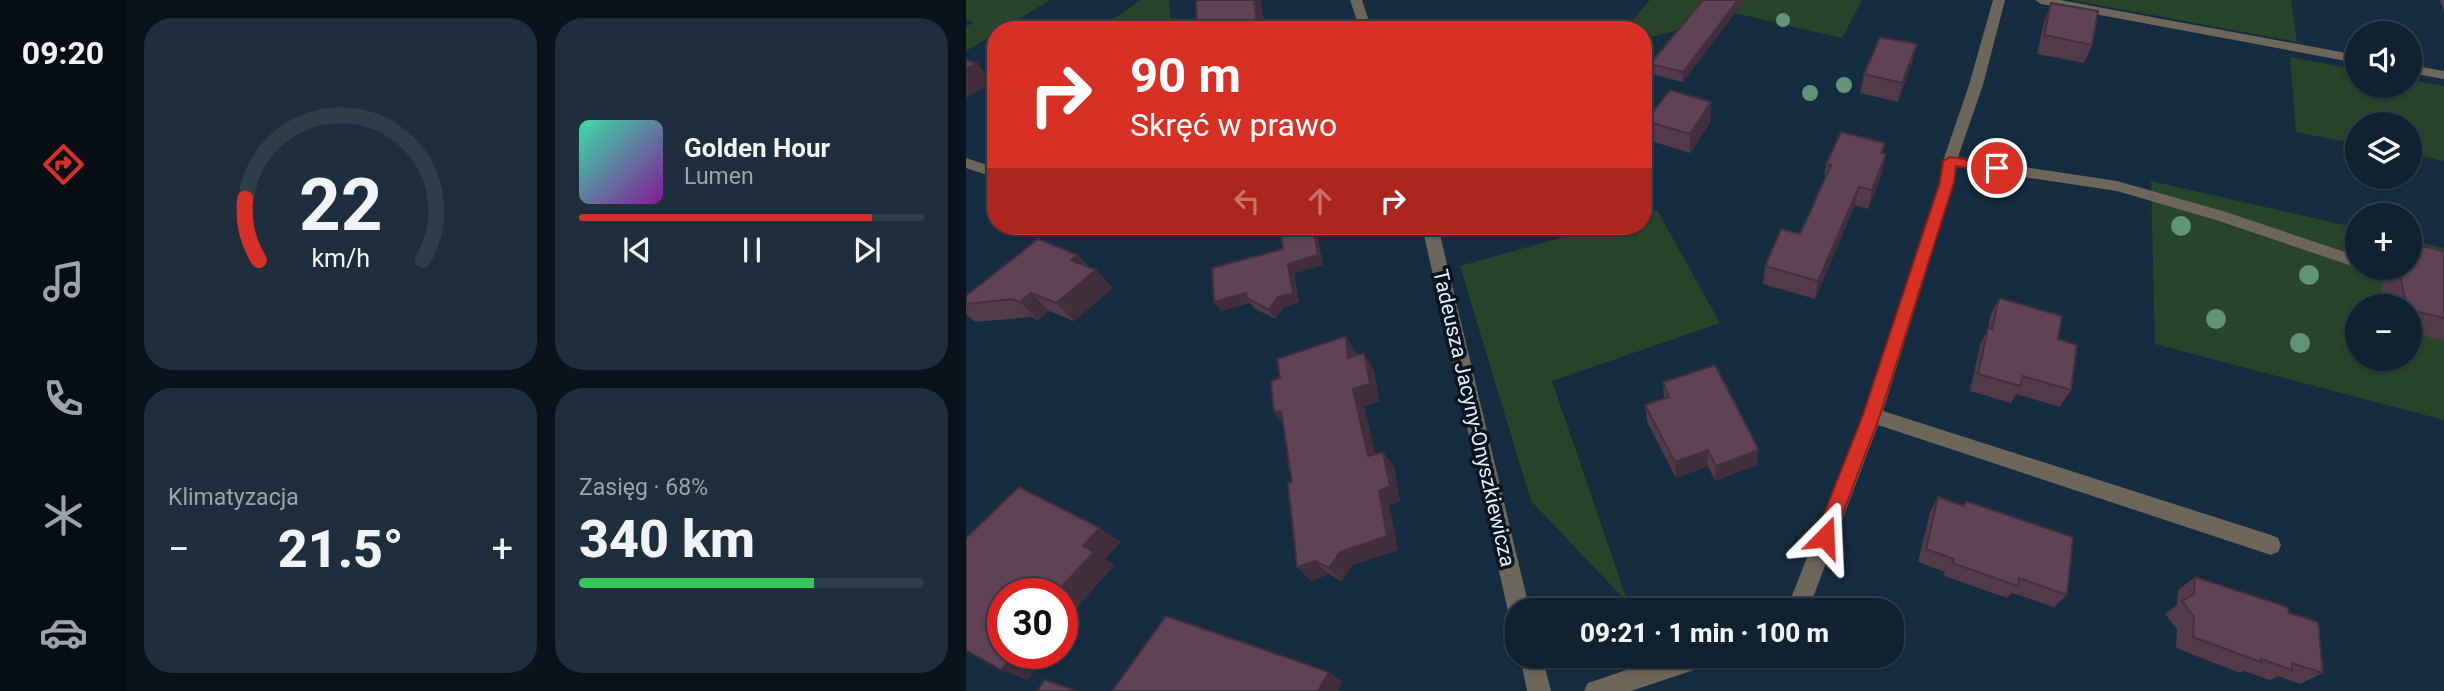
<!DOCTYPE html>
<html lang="pl">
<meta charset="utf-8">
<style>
body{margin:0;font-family:Roboto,sans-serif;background:#1e2e3c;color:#f1f3f6;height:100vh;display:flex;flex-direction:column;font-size:26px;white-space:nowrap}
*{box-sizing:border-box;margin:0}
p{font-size:23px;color:#9ca3ab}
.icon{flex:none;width:38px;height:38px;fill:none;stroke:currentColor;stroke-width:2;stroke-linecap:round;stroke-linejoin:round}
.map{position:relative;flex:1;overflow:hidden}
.sheet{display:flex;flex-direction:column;gap:18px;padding:18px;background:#09121a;width:840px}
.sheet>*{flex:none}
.top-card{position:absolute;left:21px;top:21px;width:665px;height:214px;border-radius:28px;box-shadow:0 2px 5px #0004,0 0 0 2px #303e4c;background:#d93025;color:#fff;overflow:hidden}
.controls{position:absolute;left:1379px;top:21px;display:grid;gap:14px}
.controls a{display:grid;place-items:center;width:77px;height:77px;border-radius:50%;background:#102130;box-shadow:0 2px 5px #0004,0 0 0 2px #303e4c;font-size:35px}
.speed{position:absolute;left:21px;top:578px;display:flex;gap:14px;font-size:35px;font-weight:700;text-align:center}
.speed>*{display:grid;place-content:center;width:91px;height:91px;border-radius:50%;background:#102130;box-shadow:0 2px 5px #0004,0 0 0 2px #303e4c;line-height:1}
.speed .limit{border:10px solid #d22;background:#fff;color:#111}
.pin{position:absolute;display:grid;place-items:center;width:60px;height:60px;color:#fff;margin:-30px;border:4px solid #fff;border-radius:50%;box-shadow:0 2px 7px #0007}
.me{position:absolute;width:77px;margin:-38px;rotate:21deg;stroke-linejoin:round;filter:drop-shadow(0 0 5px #0008)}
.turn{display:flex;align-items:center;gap:24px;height:147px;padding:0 28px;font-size:32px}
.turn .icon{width:91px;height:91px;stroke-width:2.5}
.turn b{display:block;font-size:49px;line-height:60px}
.lanes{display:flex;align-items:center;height:66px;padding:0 28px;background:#0003;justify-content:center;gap:35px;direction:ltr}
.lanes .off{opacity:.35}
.big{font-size:52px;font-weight:800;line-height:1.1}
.sheet .card{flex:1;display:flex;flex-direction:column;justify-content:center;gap:10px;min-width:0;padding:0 24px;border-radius:28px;background:#1e2e3c}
.sheet .dial{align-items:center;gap:0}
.dial svg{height:182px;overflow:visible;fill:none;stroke:#303e4c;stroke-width:7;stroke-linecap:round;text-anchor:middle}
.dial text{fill:#f1f3f6;stroke:none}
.song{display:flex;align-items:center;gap:21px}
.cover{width:84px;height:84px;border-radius:10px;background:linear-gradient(135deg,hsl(160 70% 55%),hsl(290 70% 35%))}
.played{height:7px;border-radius:4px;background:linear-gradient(90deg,#d93025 85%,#303e4c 85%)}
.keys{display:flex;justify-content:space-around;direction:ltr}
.heat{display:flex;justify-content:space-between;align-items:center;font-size:38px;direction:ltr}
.charge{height:10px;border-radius:5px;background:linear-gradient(90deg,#34c759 68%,#303e4c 0)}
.sheet .tiles{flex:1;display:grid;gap:18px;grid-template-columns:repeat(2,1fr)}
.trip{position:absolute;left:539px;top:598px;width:399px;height:70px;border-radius:28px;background:#102130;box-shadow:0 2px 5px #0004,0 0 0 2px #303e4c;font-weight:800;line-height:70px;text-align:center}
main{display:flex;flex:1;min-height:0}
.tabs{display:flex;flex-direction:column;width:126px;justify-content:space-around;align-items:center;background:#060d13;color:#9ca3ab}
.tabs .icon{width:49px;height:49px}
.tabs .current{color:#d93025}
.tabs b{font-size:32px;color:#f1f3f6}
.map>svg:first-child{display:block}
.green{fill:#28452a;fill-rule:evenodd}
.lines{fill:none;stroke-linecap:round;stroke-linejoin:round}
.minor{fill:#6d665a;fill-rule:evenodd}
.tree{fill:#619478}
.wall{fill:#523a49}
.shaded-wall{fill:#422f3c}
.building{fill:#5f4355;stroke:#422f3c;stroke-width:2}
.route{fill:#d93025;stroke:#8d1f18;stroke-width:2}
.labels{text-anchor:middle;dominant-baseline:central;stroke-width:7;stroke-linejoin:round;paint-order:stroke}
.street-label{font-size:21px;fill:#e0eefb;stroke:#0a141d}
</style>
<main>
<nav class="tabs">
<b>09:20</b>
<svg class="icon current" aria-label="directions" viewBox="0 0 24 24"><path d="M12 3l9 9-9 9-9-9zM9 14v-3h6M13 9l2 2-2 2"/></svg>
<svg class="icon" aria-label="music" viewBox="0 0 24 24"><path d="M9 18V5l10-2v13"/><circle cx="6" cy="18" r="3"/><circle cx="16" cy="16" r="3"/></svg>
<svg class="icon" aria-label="phone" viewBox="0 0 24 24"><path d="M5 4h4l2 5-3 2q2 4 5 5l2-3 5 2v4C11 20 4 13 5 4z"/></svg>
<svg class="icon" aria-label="climate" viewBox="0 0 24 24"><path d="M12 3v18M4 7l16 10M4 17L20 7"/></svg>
<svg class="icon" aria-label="car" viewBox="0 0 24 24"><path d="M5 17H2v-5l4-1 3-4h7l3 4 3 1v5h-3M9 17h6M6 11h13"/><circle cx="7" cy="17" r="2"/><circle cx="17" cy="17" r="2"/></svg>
</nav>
<section class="sheet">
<div class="tiles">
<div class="card dial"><svg viewBox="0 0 100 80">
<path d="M14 69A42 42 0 1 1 86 69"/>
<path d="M14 69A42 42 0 0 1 8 42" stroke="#d93025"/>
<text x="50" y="56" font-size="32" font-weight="700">22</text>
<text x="50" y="72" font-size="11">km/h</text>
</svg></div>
<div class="card">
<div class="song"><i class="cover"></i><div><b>Golden Hour</b><p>Lumen</p></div></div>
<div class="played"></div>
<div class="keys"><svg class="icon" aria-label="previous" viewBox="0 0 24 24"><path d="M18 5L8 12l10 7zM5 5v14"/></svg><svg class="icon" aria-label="pause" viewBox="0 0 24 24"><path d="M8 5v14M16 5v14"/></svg><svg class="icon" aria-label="next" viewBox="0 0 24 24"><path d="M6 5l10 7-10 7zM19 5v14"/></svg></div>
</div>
<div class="card"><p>Klimatyzacja</p>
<div class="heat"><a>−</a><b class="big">21.5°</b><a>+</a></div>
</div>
<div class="card"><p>Zasięg · 68%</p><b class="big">340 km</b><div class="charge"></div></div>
</div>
</section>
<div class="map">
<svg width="1478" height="691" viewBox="0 0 1478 691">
<rect width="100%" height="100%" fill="#162c40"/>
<g class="green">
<path d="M 0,0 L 84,0 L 35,30 L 30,30 L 30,33 L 0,51 L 0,27 L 8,22 L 0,20 Z"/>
<path d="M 175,0 L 203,0 L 206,30 L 131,30 Z"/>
<path d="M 684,0 L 896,0 L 876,38 L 734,5 L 713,30 L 677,39 L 677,30 L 658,30 Z"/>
<path d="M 1106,0 L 1325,0 L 1331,42 Z"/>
<path d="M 1324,57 L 1391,70 L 1391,86 L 1444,86 L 1444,80 L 1478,86 L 1478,161 L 1444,154 L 1444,124 L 1391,124 L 1391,144 L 1330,132 Z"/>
<path d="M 1185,181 L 1391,228 L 1391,268 L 1444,268 L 1444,240 L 1478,248 L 1478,420 L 1189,344 ZM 1391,306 L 1444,306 L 1444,359 L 1391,359 Z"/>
<path d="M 691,210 L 754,323 L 586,381 L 662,603 L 565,501 L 494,266 L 637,226 L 677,226 L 677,214 Z"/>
</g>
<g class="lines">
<g class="minor">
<path d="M 384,0 L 396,0 L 406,30 L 394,30 Z"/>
<path d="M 1027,0 L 1039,0 L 1017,85 L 992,157 L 1151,181 L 1260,212 L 1391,256 L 1392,268 L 1250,220 L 1151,191 L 990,167 L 988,182 L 917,411 L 1305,535 L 1312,538 L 1315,545 L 1312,552 L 1305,555 L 912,425 L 842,611 L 820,611 L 897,415 L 974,182 L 977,161 L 1003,85 Z"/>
<path d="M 1069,0 L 1094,0 L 1391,55 L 1391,63 L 1075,4 Z"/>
<path d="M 1444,65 L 1478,71 L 1478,79 L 1444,73 Z"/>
<path d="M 0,158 L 30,168 L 30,178 L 0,168 Z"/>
<path d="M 175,226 L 206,226 L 203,230 L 189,234 L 178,230 Z"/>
<path d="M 456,226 L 472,226 L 564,611 L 551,611 L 551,621 L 545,619 L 542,611 Z"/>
<path d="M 554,656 L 576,656 L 585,691 L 561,691 Z"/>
<path d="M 702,656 L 749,656 L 746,664 L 665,691 L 618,691 L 622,683 Z"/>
</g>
</g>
<g class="tree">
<circle cx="817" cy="20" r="7"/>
<circle cx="878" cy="85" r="8"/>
<circle cx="844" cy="93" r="8"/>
<circle cx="1215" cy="226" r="10"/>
<circle cx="1343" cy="275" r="10"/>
<circle cx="1250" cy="319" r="10"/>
<circle cx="1334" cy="343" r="10"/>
</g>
<g class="wall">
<path d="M 737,0 L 717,82 L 685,74 L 684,64 Z"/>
<path d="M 1474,0 L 1478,0 L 1478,13 Z"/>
<path d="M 1085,3 L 1126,45 L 1118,63 L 1071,54 L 1078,22 Z"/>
<path d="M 951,44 L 946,63 L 932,102 L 894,93 L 898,74 Z"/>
<path d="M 745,102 L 745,121 L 724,153 L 682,140 L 680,121 Z"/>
<path d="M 919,143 L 916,153 L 920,154 L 916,173 L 902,209 L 889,205 L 849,299 L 797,284 L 799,266 L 834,234 L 858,180 L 860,164 Z"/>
<path d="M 1451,245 L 1478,251 L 1478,341 L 1444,332 L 1444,306 L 1418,306 L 1414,281 L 1428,268 L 1444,268 L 1444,252 Z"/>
<path d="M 112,255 L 122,266 L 130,270 L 147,288 L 108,321 L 83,311 L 72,320 L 65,317 L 9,322 L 0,314 L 0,296 Z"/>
<path d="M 357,265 L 328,273 L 333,302 L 318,307 L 309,319 L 288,308 L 284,303 L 255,311 L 248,302 L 246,268 Z"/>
<path d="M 1033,298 L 1092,339 L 1105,390 L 1094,407 L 1050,394 L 1045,403 L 1004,391 L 1014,345 L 1022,328 L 1024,316 Z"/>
<path d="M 380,336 L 390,355 L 408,370 L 413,401 L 398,406 L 409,454 L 417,452 L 428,467 L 434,501 L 423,505 L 432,550 L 386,565 L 376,581 L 363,574 L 345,581 L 326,482 L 317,424 L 314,378 Z"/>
<path d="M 697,382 L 791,465 L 749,481 L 742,466 L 710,478 L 681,422 L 679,405 L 698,399 Z"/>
<path d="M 972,497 L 997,505 L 1000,501 L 1101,595 L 1088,607 L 1046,593 L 1041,598 L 978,576 L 979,572 L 952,562 L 964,512 Z"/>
<path d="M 1229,577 L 1323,613 L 1357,673 L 1334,684 L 1312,676 L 1304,680 L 1278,671 L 1274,673 L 1210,648 L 1211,629 L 1199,614 L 1211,605 L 1212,590 Z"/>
</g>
<g class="shaded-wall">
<path d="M 288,0 L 295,0 L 299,30 L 292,30 Z"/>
<path d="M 772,0 L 779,0 L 717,82 L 717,72 Z"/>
<path d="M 951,44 L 946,63 L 932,102 L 936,83 Z"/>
<path d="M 11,63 L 26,82 L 0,98 L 0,69 Z"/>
<path d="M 745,102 L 745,121 L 724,153 L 724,134 Z"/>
<path d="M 920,154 L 916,173 L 902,209 L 906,190 Z"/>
<path d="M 893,187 L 889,205 L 849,299 L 852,281 Z"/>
<path d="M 347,226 L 350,226 L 357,265 L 328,273 L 333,302 L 318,307 L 309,319 L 303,310 L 322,264 Z"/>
<path d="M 112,255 L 127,272 L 130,270 L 147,288 L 108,321 L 90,303 L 105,260 Z"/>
<path d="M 65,293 L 83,311 L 72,320 L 54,302 Z"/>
<path d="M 280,293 L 281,298 L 284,303 L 255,311 L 248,302 Z"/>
<path d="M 380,336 L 390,353 L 392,375 L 382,358 Z"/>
<path d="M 398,353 L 408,370 L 413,401 L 398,406 L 413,472 L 402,456 L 387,389 Z"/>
<path d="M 315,411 L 321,430 L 308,413 Z"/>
<path d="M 742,450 L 742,466 L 710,478 L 709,462 Z"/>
<path d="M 793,450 L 791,465 L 749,481 L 750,466 Z"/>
<path d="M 417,452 L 428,467 L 434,501 L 423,505 L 432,550 L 386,565 L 376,581 L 363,568 L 413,491 Z"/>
<path d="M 134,528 L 155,542 L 139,559 L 149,565 L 96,624 L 96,593 L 90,593 L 117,546 Z"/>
<path d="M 349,561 L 363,574 L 345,581 L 331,567 Z"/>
<path d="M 96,631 L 102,634 L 96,640 Z"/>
<path d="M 50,653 L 85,653 L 61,680 L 35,670 Z"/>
<path d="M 363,672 L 377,682 L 372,691 L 352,691 Z"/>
</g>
<g class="building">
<path d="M 230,0 L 288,0 L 292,30 L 231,30 Z"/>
<path d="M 737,0 L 772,0 L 717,72 L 684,64 Z"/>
<path d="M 1085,3 L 1132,11 L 1126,45 L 1078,35 Z"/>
<path d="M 914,37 L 951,44 L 936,83 L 898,74 Z"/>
<path d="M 0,60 L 11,63 L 0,69 Z"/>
<path d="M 704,90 L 745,102 L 724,134 L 680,121 Z"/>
<path d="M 875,132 L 919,143 L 915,153 L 920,154 L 906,190 L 893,187 L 852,281 L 799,266 L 815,229 L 834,234 L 865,165 L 860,164 Z"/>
<path d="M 314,226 L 347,226 L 352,255 L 322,264 L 327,293 L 312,297 L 303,310 L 281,298 L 280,293 L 248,302 L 246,268 L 317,249 Z"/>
<path d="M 72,239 L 112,255 L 105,260 L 130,270 L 90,303 L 65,293 L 54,302 L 46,299 L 0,304 L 0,296 Z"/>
<path d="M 1451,245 L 1478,251 L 1478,318 L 1444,310 L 1444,306 L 1440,306 L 1433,268 L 1444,268 L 1444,266 L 1448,267 L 1446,255 L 1454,257 Z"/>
<path d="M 1033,298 L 1096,316 L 1092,339 L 1111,345 L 1105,390 L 1057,376 L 1054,386 L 1012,374 L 1022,328 L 1026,329 Z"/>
<path d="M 380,336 L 382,358 L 398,353 L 404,384 L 387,389 L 402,456 L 417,452 L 424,486 L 413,491 L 421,536 L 374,552 L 363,568 L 349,561 L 331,567 L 322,483 L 326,482 L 315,411 L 308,413 L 305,381 L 314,378 L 311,359 Z"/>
<path d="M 749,365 L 793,450 L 750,466 L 742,450 L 709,462 L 679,405 L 703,397 L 697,382 Z"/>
<path d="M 53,487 L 134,528 L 117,546 L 128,552 L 90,593 L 37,593 L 37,653 L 50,653 L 35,670 L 0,650 L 0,538 Z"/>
<path d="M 972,497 L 998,506 L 1000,501 L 1107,537 L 1101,595 L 1053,578 L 1052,586 L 986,563 L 988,559 L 960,549 Z"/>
<path d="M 1229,577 L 1322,607 L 1323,613 L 1352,622 L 1357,673 L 1326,663 L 1326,670 L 1295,659 L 1295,662 L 1227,637 L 1228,617 L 1216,601 L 1228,594 Z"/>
<path d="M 200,616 L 363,672 L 352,691 L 146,691 Z"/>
<path d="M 79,680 L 111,691 L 71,691 Z"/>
</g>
<path class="route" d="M 984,157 L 1031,164 L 1038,168 L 1031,173 L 990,166 L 988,182 L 914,415 L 868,537 L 865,544 L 859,546 L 852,544 L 849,537 L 897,415 L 974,182 L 977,161 Z"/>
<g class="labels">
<g class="street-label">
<text transform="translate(508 418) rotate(77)">Tadeusza Jacyny-Onyszkiewicza</text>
</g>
</g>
</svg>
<div class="controls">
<a><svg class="icon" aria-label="sound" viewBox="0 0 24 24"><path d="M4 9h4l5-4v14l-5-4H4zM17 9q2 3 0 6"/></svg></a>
<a><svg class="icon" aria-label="layers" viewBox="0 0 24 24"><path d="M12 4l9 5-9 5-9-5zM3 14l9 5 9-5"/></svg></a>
<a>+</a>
<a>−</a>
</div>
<div class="speed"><div class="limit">30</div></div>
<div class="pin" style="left:1031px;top:168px;background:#d93025"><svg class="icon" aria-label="arrive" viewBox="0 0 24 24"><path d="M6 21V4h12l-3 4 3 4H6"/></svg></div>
<svg class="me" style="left:859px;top:537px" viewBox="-20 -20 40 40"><path d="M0-17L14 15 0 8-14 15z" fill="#d93025" stroke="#fff" stroke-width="4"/></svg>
<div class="trip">09:21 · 1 min · 100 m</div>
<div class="top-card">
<div class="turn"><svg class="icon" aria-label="right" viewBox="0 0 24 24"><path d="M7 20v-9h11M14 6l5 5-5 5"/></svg><div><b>90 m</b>Skręć w prawo</div></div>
<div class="lanes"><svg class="icon off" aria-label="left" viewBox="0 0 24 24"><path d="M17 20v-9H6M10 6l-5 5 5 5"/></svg><svg class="icon off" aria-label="ahead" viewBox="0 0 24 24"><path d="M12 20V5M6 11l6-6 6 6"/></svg><svg class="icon" aria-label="right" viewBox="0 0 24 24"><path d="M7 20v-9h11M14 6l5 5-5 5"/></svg></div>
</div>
</div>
</main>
